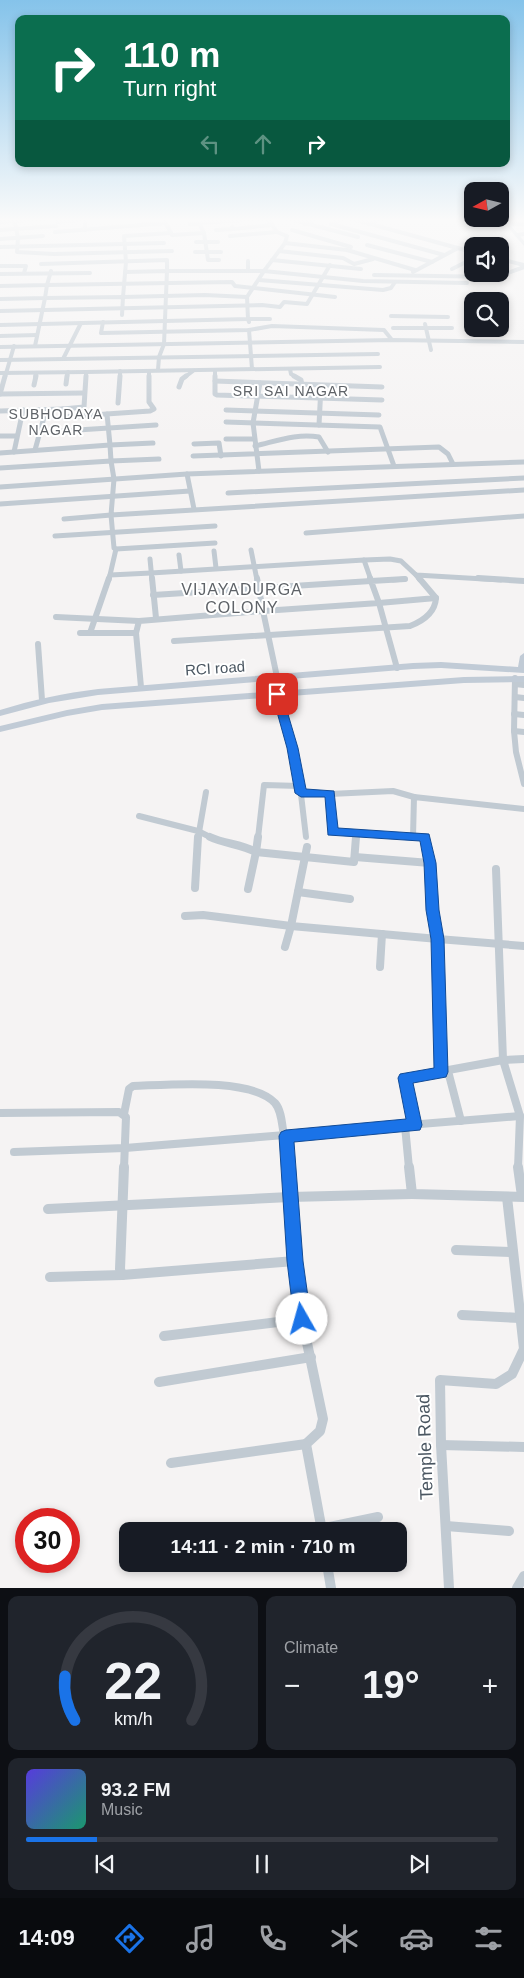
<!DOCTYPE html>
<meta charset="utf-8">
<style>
body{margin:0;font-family:Helvetica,sans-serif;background:#20242c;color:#f1f3f6;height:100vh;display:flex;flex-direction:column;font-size:19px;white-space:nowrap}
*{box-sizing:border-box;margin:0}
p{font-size:16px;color:#9ea1a6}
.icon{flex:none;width:28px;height:28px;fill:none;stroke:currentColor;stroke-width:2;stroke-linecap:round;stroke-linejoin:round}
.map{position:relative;height:1588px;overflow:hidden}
.side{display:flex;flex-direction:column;gap:8px;padding:8px;background:#0d0f14;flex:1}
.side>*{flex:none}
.banner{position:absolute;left:15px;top:15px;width:495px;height:152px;border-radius:10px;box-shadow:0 2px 8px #0003;background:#0b6e4f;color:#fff;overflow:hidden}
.needle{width:32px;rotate:262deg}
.buttons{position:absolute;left:464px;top:182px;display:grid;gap:10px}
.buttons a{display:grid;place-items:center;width:45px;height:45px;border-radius:10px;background:#171b24;box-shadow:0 2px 8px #0003;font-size:25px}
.speed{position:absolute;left:15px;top:1508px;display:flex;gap:10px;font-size:25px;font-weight:700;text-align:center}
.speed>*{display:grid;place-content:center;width:65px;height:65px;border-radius:50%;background:#171b24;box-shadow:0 2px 8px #0003;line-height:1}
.speed .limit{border:8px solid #d22;background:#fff;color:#111}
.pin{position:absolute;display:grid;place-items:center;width:42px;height:42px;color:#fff;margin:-21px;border-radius:10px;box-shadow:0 2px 8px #0006}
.me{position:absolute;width:55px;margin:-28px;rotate:353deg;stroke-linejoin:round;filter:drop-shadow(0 0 4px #0008)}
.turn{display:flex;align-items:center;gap:18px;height:105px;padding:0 25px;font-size:22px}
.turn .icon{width:65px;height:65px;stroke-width:2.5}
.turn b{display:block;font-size:35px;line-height:42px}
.lanes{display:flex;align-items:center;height:48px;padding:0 25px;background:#0003;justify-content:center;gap:25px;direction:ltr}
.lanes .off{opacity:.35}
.big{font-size:38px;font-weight:600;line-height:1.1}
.side .tile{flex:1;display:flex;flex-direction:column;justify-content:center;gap:8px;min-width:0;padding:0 18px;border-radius:10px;background:#20242c}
.side .dial{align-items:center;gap:0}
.dial svg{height:130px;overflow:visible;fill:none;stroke:#363941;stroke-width:7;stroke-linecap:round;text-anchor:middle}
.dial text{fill:#f1f3f6;stroke:none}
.song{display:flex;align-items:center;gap:15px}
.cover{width:60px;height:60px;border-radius:8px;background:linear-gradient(135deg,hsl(250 70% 55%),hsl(160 70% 35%))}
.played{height:5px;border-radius:2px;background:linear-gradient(90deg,#1a73e8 15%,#363941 15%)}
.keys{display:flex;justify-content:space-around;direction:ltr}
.heat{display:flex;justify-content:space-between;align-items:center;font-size:28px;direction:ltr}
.side .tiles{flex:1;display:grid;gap:8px;grid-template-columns:1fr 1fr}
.tile:last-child{grid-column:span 2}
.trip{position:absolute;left:119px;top:1522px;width:288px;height:50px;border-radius:10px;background:#171b24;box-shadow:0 2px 8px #0003;font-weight:600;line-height:50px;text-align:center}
.menu{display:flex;height:80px;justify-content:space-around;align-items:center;background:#090b0e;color:#9ea1a6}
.menu .icon{width:35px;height:35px}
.menu .current{color:#1a73e8}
.menu b{font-size:22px;color:#f1f3f6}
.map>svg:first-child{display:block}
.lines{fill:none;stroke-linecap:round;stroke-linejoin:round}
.street-far4{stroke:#c1cad2;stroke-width:4}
.street-far3{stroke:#c1cad2;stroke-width:5}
.street-far2{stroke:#c1cad2;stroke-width:6}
.street-far1{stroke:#c1cad2;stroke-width:8}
.street{stroke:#c1cad2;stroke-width:10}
.secondary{fill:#c1cbd6;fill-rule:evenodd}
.route{fill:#1a73e8;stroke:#114b97}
.labels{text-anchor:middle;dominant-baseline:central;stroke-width:4;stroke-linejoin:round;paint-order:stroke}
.far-neighbourhood-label{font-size:14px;letter-spacing:1px;fill:#5f6368;stroke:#fff}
.street-label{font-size:15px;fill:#4a5661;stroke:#fff}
.neighbourhood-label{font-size:16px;letter-spacing:1px;fill:#5f6368;stroke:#fff}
.near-street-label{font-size:18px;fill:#4a5661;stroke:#fff}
</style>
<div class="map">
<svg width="524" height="1588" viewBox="0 0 524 1588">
<rect width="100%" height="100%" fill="#f5f3f3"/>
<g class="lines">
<g class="street-far4">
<path d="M 14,218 L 18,238 L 17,252 L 54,254 L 172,251"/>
<path d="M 84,218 L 105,218"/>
<path d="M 163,218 L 172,235 L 204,233 L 199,223"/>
<path d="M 286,218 L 358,237"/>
<path d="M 349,218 L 472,252"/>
<path d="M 0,222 L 51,218"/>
<path d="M 57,222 L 85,219 L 85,230"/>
<path d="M 190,224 L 267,218 L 277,232 L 287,236 L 285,243 L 264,271 L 363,281 L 467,283"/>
<path d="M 305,224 L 316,218"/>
<path d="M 331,224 L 444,255"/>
<path d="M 331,224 L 343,218"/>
<path d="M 369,224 L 383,218"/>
<path d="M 508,224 L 524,224"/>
<path d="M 233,229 L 272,225"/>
<path d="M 0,230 L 56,226"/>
<path d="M 216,230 L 233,229 L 232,227"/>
<path d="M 292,230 L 351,247"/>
<path d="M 55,232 L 166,223"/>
<path d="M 171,233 L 124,236 L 126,262 L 123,297 L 205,295 L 247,297"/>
<path d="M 204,233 L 208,260 L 219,260"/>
<path d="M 517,235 L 524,234"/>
<path d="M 230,236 L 277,232"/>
<path d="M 0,239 L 43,236"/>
<path d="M 196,242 L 218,242"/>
<path d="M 285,243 L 347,250 L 415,270"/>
<path d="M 367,245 L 432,262"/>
<path d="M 0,247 L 164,243"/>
<path d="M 279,251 L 343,258 L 354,264 L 373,259"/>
<path d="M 195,252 L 221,252"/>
<path d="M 500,259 L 524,265"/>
<path d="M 272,260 L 361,269"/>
<path d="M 248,261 L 248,270"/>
<path d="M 0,266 L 26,266 L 24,273"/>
<path d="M 452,269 L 472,259"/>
<path d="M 125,272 L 167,271 L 164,344 L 159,357 L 158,370"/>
<path d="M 413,272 L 458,248"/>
<path d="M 0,274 L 90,273"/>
<path d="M 374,275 L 497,277 L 524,267"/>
<path d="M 259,280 L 383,290 L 391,288 L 395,282"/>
<path d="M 0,286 L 47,285 L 51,271"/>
<path d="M 0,299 L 45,298 L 47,285 L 232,282 L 235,286 L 335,297"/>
<path d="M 0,311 L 262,305 L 280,307 L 284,302 L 307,304 L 330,265"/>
<path d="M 391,316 L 448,317"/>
<path d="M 103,322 L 101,333 L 249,330 L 272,326 L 384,330 L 392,340"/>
<path d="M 249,322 L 248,319 L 270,319"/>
<path d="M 425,324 L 431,350"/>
<path d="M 0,325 L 248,319 L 247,297 L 264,271 L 167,271 L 167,260 L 41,264"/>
<path d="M 393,328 L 452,328"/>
<path d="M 249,330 L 252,369"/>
<path d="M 0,336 L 37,335"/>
<path d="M 35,346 L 45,298 L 123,297 L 122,315"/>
<path d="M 0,347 L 392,340 L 524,342"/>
<path d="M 63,359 L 81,323"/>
<path d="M 0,360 L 378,354"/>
<path d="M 290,369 L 291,374 L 296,377"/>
<path d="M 215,370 L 215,377"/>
<path d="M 0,373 L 86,372"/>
<path d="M 5,377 L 14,346"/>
<path d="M 35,377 L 36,373"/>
<path d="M 67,377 L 68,372"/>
<path d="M 86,377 L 86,372 L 380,367"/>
<path d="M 120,377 L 120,371"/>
<path d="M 149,377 L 149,371"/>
<path d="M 185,377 L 193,371"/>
</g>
<g class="street-far3">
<path d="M 215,376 L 215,394 L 217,395 L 382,400"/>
<path d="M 294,376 L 301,380 L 302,385"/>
<path d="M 215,381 L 382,387"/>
<path d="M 66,384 L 67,376"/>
<path d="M 34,385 L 36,376"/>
<path d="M 179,387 L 182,379 L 186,376"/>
<path d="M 0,394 L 84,393"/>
<path d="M 0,394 L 5,376"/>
<path d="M 118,403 L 120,376"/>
<path d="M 63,409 L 84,407 L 86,376"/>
<path d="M 226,410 L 379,415"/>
<path d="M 0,411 L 63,409 L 63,417 L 150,411 L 154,409 L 149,402 L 149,376"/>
<path d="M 226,422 L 380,427 L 394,466"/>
<path d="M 319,425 L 321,386"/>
<path d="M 62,431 L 156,425"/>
<path d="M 0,436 L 16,436"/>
<path d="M 226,439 L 254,439"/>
<path d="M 153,443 L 110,445 L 111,461 L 159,459"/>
<path d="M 194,444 L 219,443 L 221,456"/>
<path d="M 255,446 C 277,441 297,433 319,437 L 328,452"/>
<path d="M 35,450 L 46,410"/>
<path d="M 14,452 L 23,410"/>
<path d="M 0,453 L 110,445 L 107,414"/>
<path d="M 193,456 L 439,447 L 448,454 L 453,464"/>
<path d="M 0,468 L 111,461 L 114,479 L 111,515 L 524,490"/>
<path d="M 259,471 L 253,423 L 260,383"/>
<path d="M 187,474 L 194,509"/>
<path d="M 0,487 L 187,474 L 524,462"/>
<path d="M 228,493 L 524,478"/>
<path d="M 0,504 L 190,491"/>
<path d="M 64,519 L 111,515 L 114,548 L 116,549 L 215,543"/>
<path d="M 306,533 L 524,516"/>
<path d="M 55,536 L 215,526"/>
<path d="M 251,550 L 257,580"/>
<path d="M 214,551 L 216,568"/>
<path d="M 179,555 L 181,571"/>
<path d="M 150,559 L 152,580"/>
<path d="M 364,560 L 390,559 L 401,561 L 416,575 L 501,580"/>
<path d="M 151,573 L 364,560 L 371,580"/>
<path d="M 110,575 L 116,549"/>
<path d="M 416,575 L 420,580"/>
<path d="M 109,580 L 110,575 L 151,573"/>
<path d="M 393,580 L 405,579"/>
</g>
<g class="street-far2">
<path d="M 152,578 L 156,618"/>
<path d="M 257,578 L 263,611 L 379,603 L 371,581 L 405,579"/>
<path d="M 478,578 L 524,581"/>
<path d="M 153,595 L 371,581 L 370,578"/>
<path d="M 56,617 L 139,621"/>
<path d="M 80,633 L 136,633 L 141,687"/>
<path d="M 90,633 L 109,578"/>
<path d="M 136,633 L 139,621 L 263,611 L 277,677"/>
<path d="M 174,641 L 410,626 C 423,621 435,613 436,598"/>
<path d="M 38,644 L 42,700"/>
<path d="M 397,668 L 379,603 L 436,598 L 419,578"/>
<path d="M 515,678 L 514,731 L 516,752 L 524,784"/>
<path d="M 515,684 L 524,685"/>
<path d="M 277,693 L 293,749 L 300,786 L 306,837"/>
<path d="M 515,697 L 524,698"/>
<path d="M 514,714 L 524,715"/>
<path d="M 514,731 L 524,732"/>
<path d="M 301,793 L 330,794 L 332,832 L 413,837 L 414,797 L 524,809"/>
<path d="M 330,794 L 393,791 L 414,797"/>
<path d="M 139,816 L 198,831 L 212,838"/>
<path d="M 413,837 L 425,838"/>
<path d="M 198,838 L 206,792"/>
<path d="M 258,838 L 264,785 L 300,786"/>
<path d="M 356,838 L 356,834"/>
</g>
<g class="street-far1">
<path d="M 210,837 C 225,844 241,844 256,852 L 248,889"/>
<path d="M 258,837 L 256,852 L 305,857 L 307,847"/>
<path d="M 356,837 L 354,862 L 305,857 L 291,926 L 438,939 L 441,1073"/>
<path d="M 413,837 L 425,837 L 430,863"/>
<path d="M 355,857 L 430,863 L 433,910 L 438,939 L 524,946"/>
<path d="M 496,869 L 503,1060 L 520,1116 L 518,1168"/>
<path d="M 195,888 L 198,837"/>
<path d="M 298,892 L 350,899"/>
<path d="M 185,916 L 203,915 L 291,926 L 285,947"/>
<path d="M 380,967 L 382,934"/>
<path d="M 448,1071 L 461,1121"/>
<path d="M 0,1113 L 119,1112 L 126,1117 L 124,1168"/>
<path d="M 124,1114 L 129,1089 L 133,1086 C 167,1085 251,1077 275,1103 C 282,1111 282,1126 284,1136"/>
<path d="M 414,1125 L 405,1078 L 503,1060 L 524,1059"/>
<path d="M 405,1126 L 409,1168"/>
<path d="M 286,1136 L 288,1168"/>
<path d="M 14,1152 L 125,1148 L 520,1116"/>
</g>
<g class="street">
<path d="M 124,1167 L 120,1269 L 122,1275 L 295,1261"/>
<path d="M 288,1167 L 295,1261 L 302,1319 L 323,1419 L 320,1431 L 306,1444 L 322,1531"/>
<path d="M 409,1167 L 412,1194 L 524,1197"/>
<path d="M 518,1167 L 522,1196"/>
<path d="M 48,1209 L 290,1197 L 412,1194"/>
<path d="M 456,1250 L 513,1252"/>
<path d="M 50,1277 L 122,1275"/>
<path d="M 462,1315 L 520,1318"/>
<path d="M 164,1336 L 302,1319"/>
<path d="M 159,1382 L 311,1357"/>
<path d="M 441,1445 L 524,1447"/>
<path d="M 171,1463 L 306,1444"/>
<path d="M 446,1526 L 509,1531"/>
<path d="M 310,1531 L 378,1517"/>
<path d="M 327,1564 L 331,1588"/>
<path d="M 449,1588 L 441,1445 L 440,1380 L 496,1384 L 512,1374 L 524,1349 L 507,1197"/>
<path d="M 517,1588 L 524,1576"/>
</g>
<g class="secondary">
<path d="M 500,218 L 504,218 L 524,241 L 524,246 Z"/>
<path d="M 524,653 L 524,673 L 441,668 L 413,669 L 98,695 L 49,703 L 0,716 L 0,710 C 32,700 65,693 98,689 L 413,663 L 441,662 L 518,667 L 520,656 Z"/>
<path d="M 524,676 L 524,682 L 464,683 L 102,710 L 67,716 L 0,732 L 0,726 L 67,710 L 102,704 L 464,677 Z"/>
</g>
</g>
<linearGradient id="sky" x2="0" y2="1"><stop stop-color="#85c3ea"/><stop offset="0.5" stop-color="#fafafa"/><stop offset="1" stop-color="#fafafa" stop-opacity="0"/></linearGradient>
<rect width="524" height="440" fill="url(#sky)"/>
<path class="route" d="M 277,690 L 282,694 L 298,748 L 306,789 L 334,791 L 338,828 L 429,834 L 436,863 L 439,910 L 444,939 L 448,1072 L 446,1077 L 413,1083 L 422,1125 L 420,1130 L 294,1142 L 303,1261 L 311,1319 L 308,1325 L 302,1327 L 296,1325 L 294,1319 L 287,1261 L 279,1136 L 281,1132 L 286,1130 L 406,1119 L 398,1078 L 400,1074 L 434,1068 L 431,939 L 426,910 L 424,863 L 420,841 L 328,835 L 325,797 L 301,797 L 295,793 L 287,748 L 272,694 Z"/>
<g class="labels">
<g class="far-neighbourhood-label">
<text x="291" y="391">SRI SAI NAGAR</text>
<text x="56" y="414">SUBHODAYA<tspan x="56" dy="16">NAGAR</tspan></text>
</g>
<g class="street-label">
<text transform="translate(215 668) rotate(-4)">RCI road</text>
</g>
<g class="neighbourhood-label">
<text x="242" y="589">VIJAYADURGA<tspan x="242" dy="18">COLONY</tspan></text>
</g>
<g class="near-street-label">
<text transform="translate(425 1447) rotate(-92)">Temple Road</text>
</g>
</g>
</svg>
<div class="buttons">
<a><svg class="needle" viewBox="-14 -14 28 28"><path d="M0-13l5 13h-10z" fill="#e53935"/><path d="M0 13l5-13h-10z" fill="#9ea1a6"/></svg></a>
<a><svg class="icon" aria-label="sound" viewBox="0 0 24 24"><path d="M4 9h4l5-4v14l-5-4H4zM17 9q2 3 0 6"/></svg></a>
<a><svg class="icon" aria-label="search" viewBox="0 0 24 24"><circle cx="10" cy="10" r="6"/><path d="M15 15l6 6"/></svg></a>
</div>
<div class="speed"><div class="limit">30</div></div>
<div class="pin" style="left:277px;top:694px;background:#d93025"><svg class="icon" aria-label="arrive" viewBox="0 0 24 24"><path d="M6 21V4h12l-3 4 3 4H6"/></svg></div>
<svg class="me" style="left:302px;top:1319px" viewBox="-20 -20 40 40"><circle r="19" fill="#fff"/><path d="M0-13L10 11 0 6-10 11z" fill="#1a73e8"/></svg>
<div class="trip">14:11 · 2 min · 710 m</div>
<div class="banner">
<div class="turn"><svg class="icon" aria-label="right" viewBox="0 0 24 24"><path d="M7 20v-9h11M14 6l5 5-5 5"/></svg><div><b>110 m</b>Turn right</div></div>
<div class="lanes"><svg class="icon off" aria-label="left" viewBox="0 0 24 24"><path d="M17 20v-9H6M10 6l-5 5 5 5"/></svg><svg class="icon off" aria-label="ahead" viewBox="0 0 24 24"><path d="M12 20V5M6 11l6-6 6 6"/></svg><svg class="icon" aria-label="right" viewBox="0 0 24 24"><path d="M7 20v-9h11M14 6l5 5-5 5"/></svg></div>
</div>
</div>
<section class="side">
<div class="tiles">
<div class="tile dial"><svg viewBox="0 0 100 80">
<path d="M14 69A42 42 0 1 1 86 69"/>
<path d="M14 69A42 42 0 0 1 8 42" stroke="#1a73e8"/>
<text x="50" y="56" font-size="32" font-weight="700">22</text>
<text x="50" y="72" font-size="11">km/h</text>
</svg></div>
<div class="tile"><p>Climate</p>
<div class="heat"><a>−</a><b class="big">19°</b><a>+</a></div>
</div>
<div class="tile">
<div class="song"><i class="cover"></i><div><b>93.2 FM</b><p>Music</p></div></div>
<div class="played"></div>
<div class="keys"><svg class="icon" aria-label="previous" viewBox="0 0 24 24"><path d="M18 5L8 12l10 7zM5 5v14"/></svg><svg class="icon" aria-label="pause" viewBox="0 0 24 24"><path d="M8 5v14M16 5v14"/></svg><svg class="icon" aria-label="next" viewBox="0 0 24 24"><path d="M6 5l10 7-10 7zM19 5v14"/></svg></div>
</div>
</div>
</section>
<nav class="menu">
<b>14:09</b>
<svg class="icon current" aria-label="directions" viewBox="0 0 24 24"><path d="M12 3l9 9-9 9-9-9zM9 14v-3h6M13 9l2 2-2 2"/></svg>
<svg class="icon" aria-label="music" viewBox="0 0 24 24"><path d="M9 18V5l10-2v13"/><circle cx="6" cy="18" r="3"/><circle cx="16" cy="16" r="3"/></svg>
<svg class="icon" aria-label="phone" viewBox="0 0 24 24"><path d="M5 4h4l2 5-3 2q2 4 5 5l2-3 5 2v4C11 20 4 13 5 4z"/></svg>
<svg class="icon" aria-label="climate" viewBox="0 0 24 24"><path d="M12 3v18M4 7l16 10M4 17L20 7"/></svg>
<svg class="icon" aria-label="car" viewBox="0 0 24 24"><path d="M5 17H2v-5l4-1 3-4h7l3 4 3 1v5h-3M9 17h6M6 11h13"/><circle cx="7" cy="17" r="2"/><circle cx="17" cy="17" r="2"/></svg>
<svg class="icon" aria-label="filters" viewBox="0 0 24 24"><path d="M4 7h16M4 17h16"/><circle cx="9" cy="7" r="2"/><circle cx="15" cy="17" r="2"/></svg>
</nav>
